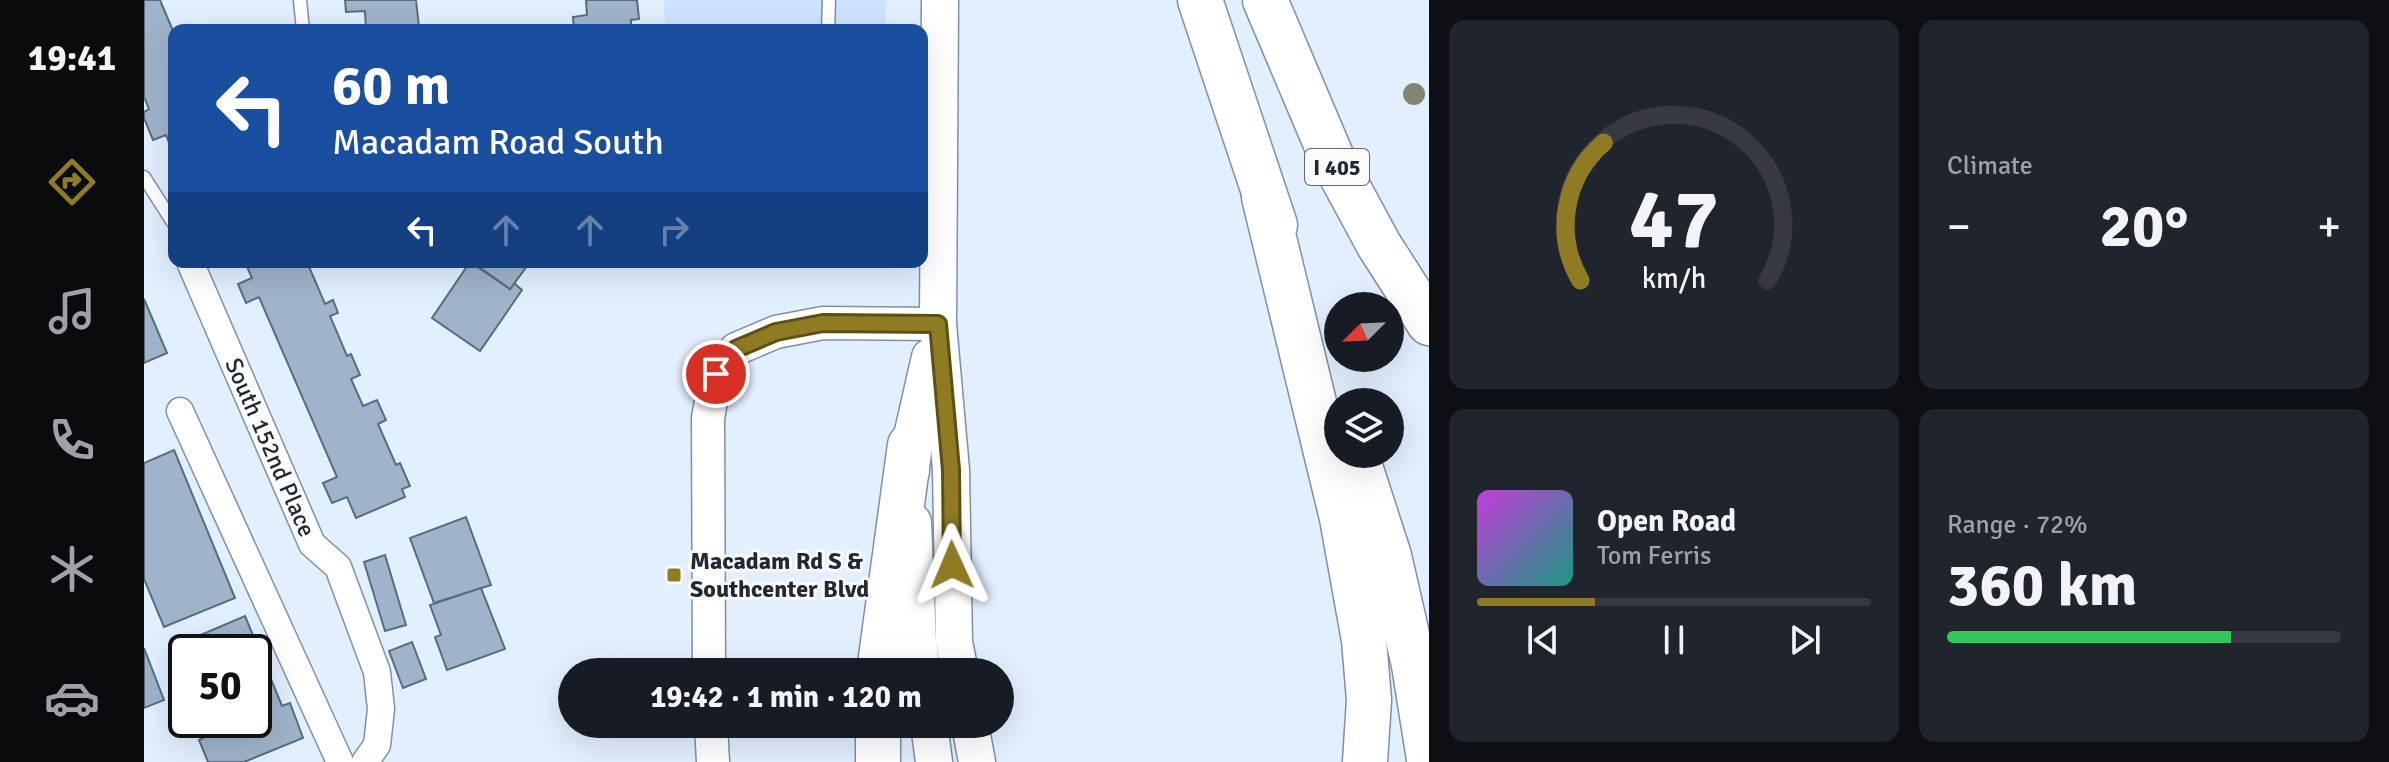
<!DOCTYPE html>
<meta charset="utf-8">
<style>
body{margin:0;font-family:Signika,sans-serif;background:#20242c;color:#f1f3f6;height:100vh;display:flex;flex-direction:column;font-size:30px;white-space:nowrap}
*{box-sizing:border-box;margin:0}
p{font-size:26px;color:#9ea1a6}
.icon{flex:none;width:44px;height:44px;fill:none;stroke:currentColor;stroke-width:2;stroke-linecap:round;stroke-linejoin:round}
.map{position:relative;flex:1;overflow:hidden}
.drawer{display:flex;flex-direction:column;gap:20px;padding:20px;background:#0d0f14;width:960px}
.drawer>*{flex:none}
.top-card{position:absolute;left:24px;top:24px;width:760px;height:244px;border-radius:16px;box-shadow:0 8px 32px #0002;background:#1a4fa0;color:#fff;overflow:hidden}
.needle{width:52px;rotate:246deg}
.controls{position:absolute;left:1180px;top:292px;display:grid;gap:16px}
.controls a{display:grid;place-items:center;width:80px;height:80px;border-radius:50%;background:#171b24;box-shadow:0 8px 32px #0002;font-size:40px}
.speed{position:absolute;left:24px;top:634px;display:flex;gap:16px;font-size:40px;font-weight:700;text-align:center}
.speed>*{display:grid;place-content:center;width:104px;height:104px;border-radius:50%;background:#171b24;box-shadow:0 8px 32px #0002;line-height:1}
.speed .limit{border:4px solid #111;border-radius:12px;background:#fff;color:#111}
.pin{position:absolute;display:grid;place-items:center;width:68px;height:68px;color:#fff;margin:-34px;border:4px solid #fff;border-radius:50%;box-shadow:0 2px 8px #0007}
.me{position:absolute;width:88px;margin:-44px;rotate:359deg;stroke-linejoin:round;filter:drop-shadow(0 0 6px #0008)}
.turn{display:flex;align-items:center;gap:28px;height:168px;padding:0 32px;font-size:36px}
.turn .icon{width:104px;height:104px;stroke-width:2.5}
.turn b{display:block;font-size:56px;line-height:68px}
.lanes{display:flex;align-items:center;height:76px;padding:0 32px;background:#0003;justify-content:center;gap:40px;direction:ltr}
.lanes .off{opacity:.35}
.big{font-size:60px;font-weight:700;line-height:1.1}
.drawer .tile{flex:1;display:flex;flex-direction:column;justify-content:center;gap:12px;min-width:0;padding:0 28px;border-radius:16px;background:#20242c}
.drawer .dial{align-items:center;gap:0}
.dial svg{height:208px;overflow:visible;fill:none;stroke:#363941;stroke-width:7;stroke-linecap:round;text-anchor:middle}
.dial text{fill:#f1f3f6;stroke:none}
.song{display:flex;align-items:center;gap:24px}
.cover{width:96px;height:96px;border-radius:12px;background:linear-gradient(135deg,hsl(290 70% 55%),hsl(170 70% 35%))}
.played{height:8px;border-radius:4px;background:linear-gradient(90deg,#8f7b21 30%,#363941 30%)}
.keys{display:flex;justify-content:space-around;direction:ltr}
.heat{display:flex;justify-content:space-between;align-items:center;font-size:44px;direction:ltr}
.charge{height:12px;border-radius:6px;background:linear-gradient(90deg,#34c759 72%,#363941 0)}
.drawer .tiles{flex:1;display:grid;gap:20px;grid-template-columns:repeat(2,1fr)}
.trip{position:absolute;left:414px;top:658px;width:456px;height:80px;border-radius:40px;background:#171b24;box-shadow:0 8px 32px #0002;font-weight:700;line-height:80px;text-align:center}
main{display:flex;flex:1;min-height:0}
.dock{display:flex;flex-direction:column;width:144px;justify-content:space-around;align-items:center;background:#090b0e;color:#9ea1a6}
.dock .icon{width:56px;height:56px}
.dock .selected{color:#8f7b21}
.dock b{font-size:36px;color:#f1f3f6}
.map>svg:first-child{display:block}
.built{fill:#cee4fc}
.building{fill:#9fb4cb;stroke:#586c80;stroke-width:2}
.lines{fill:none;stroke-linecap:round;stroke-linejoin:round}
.service-casing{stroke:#7c91a6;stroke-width:15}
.minor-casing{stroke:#7c91a6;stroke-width:29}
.tertiary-casing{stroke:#7c91a6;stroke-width:35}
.secondary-casing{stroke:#7c91a6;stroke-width:39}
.motorway-casing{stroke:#7c91a6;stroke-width:47}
.service{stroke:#fff;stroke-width:12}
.minor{stroke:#fff;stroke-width:26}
.tertiary{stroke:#fff;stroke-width:32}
.secondary{stroke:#fff;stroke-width:36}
.motorway{stroke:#fff;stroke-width:44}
.tree{fill:#838474}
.route-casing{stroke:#5d5015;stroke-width:20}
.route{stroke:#8f7b21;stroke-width:14}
.poi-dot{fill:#8f7b21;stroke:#fbfbfb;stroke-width:3}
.labels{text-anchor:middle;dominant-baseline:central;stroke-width:6;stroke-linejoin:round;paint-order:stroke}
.shield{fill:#fbfbfb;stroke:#62686e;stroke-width:2}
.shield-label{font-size:22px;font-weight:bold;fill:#212932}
.street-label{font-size:24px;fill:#212932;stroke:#fbfbfb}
.poi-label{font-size:24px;font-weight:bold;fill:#212932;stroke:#fbfbfb;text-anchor:start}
</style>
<main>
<nav class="dock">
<b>19:41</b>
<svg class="icon selected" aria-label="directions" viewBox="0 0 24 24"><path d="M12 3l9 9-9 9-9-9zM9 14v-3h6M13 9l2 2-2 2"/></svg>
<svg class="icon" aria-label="music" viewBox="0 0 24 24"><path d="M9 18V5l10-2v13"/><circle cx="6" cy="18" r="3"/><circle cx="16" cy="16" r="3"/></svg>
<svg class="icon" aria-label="phone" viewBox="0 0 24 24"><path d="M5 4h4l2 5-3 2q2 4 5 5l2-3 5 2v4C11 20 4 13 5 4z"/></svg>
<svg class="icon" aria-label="climate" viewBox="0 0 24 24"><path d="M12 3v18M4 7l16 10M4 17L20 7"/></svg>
<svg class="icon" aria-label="car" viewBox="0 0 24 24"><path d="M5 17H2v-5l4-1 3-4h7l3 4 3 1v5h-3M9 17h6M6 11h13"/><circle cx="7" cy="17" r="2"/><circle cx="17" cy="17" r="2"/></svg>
</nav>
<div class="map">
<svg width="1285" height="762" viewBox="0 0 1285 762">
<rect width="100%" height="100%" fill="#e2effe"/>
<path class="built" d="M 520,0 L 743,0 L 740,30 L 521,30 Z"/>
<g class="building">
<path d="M 0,0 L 16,0 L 30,33 L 30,156 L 22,135 L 9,140 L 0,118 L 0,112 L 5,109 L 0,97 Z"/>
<path d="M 201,0 L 272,0 L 275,27 L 222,30 L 221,11 L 202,12 Z"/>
<path d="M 442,0 L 493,0 L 495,19 L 487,20 L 487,30 L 430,30 L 429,17 L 443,15 Z"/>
<path d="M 101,262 L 163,262 L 181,304 L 189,300 L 194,313 L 186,316 L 203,356 L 207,354 L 216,375 L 207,379 L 219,406 L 233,400 L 242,420 L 234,424 L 252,465 L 256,463 L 266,486 L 258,489 L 261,497 L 212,518 L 203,497 L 188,503 L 179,483 L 193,477 L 115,297 L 102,303 L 94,284 L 108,278 Z"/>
<path d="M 326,262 L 366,289 L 369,284 L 371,284 L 378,290 L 336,351 L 288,318 Z"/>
<path d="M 328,262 L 386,262 L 366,289 Z"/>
<path d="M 0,299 L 23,353 L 0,363 Z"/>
<path d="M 30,450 L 91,598 L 20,627 L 0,579 L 0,463 Z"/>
<path d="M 322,517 L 347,585 L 290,603 L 266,538 Z"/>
<path d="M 241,555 L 262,625 L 241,631 L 220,562 Z"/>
<path d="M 337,588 L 361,649 L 303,670 L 291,637 L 297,635 L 286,605 Z"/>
<path d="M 101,616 L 138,706 L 146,703 L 159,738 L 100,762 L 64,762 L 55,740 L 63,736 L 56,720 L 110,720 L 110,652 L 42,652 L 42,686 L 26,648 Z"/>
<path d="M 268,642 L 282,679 L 259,688 L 245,651 Z"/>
<path d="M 0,648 L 20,700 L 0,708 Z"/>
</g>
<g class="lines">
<defs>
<g id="service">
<path d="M 156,0 L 159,30"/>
<path d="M 684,30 L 685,0"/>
<path d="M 0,177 L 30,224"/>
</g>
<g id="minor">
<path id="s1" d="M 46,262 L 168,544 L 194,567 L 233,672 L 237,709 L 233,745 L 221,762"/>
<path d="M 36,411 L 196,762"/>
</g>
<g id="tertiary">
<path d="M 565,672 L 564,418 L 572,374 L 592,349 L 632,332 L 679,323 L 794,324"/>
<path d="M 567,724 L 569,762"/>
</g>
<g id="secondary">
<path d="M 796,0 L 794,324 L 807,470 L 810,642 L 816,672"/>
<path d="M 767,471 L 766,445 L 786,357"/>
<path d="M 769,522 L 774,643 L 778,672"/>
<path d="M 785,724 L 790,762"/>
<path d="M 826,724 L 833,762"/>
</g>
<g id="motorway">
<path d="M 1056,0 L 1131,225"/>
<path d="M 1121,0 L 1188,158 L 1235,245 L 1285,323"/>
<path d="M 1120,197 L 1198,518 L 1220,640 L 1225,700 L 1221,762"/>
<path d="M 1212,454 L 1245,556 L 1270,665 L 1285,759"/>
<path d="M 735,672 L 766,445"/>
<path d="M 734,762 L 734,724"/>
</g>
</defs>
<use href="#service" class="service-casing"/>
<use href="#minor" class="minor-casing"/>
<use href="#tertiary" class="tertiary-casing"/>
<use href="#secondary" class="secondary-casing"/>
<use href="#motorway" class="motorway-casing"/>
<use href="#service" class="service"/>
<use href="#minor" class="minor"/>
<use href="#tertiary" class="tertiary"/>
<use href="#secondary" class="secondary"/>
<use href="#motorway" class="motorway"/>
</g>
<circle class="tree" cx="1270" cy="94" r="11"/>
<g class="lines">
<defs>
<path id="route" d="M 572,374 L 592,349 L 632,332 L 679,323 L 794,324 L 807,470 L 808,565"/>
</defs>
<use href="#route" class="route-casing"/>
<use href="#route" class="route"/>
</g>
<rect class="poi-dot" x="522" y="567" width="16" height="16" rx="4"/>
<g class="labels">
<rect class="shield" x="1161" y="149" width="64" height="36" rx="6"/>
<g class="shield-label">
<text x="1193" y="167">I 405</text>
</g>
<g class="street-label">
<text stroke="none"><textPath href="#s1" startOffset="202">South 152nd Place</textPath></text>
</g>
<g class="poi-label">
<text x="546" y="561">Macadam Rd S &amp;<tspan x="546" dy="28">Southcenter Blvd</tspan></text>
</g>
</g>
</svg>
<div class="controls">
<a><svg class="needle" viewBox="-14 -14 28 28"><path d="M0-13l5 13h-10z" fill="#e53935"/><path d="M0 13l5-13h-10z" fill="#9ea1a6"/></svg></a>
<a><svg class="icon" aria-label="layers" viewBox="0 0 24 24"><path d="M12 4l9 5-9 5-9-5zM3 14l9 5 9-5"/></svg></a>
</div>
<div class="speed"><div class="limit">50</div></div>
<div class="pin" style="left:572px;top:374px;background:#d93025"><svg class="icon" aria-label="arrive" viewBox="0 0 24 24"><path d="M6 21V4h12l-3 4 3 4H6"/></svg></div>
<svg class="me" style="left:808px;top:565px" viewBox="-20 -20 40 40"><path d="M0-17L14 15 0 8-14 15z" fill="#8f7b21" stroke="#fff" stroke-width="4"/></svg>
<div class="trip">19:42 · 1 min · 120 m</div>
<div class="top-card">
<div class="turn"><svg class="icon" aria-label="left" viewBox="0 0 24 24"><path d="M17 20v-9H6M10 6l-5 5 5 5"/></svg><div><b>60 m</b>Macadam Road South</div></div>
<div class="lanes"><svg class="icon" aria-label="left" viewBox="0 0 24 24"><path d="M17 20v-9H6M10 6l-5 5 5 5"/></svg><svg class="icon off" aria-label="ahead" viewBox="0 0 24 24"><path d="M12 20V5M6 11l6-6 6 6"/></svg><svg class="icon off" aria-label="ahead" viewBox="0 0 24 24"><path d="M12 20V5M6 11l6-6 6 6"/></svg><svg class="icon off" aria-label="right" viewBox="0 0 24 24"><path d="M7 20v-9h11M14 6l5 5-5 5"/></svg></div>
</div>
</div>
<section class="drawer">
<div class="tiles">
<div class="tile dial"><svg viewBox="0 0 100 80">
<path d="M14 69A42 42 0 1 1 86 69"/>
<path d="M14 69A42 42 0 0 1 23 16" stroke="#8f7b21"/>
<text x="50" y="56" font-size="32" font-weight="700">47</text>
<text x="50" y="72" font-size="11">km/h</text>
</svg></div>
<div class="tile"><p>Climate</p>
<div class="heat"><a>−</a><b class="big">20°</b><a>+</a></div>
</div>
<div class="tile">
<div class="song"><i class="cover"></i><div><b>Open Road</b><p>Tom Ferris</p></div></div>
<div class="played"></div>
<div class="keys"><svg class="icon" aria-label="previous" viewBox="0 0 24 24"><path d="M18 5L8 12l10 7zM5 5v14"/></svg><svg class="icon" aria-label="pause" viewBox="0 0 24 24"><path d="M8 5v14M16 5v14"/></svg><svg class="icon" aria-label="next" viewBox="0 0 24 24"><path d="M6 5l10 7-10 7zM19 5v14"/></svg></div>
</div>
<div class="tile"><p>Range · 72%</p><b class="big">360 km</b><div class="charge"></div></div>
</div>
</section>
</main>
